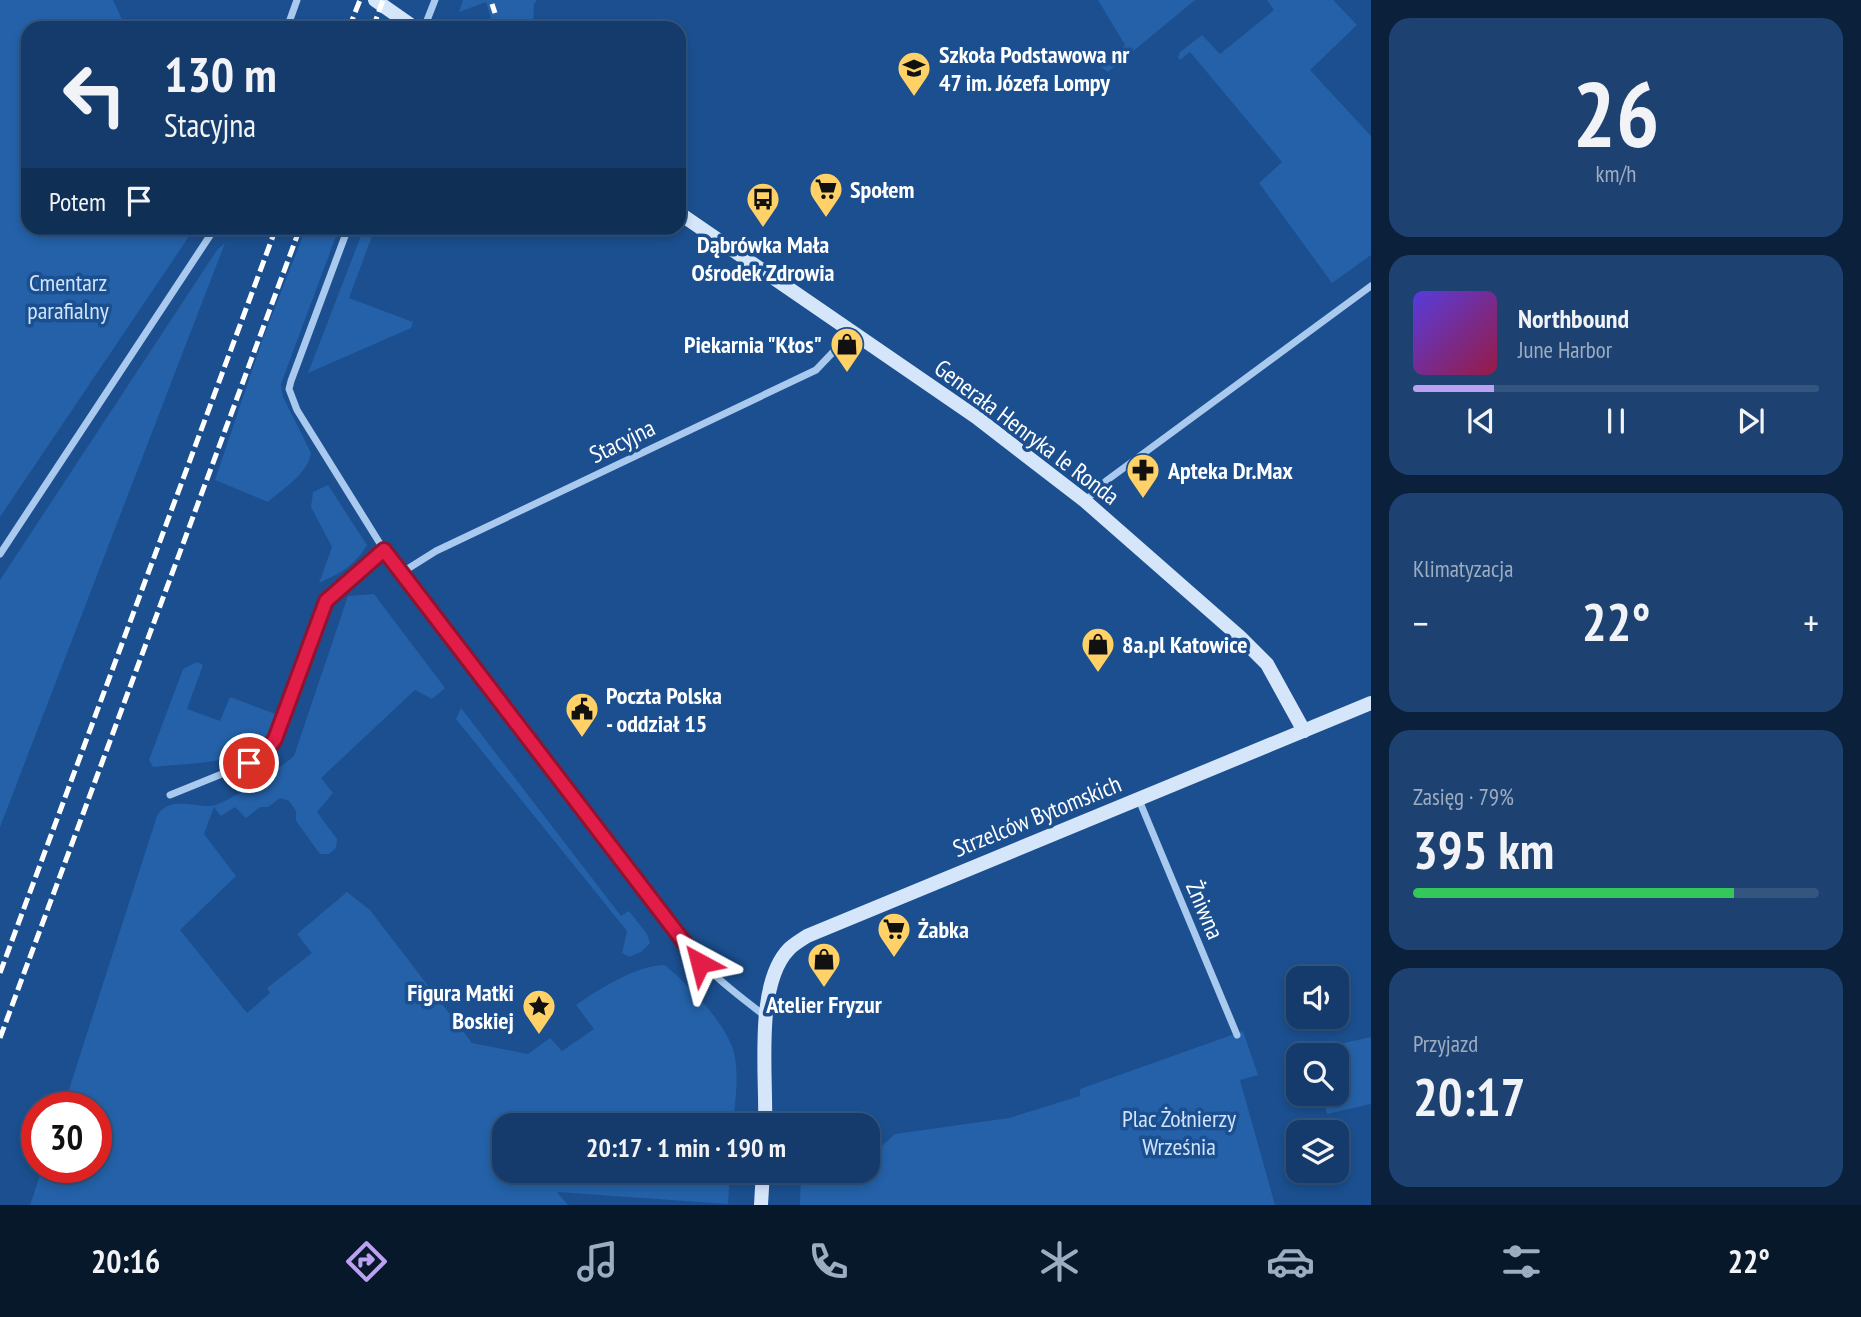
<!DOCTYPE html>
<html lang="pl">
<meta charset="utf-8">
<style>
body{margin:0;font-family:"PT Sans Narrow",sans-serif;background:#1d4271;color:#f1f3f6;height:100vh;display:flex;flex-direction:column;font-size:26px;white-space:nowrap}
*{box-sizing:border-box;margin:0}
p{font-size:23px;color:#9dadc1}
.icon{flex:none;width:38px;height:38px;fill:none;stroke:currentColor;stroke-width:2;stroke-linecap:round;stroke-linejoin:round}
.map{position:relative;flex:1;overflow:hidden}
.panel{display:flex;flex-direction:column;gap:18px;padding:18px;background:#0b203b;width:490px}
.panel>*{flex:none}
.banner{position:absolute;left:21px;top:21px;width:665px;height:214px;border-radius:21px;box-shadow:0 4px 10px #0003,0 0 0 2px #33557e;background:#143b6b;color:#f1f3f6;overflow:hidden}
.controls{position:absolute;left:1286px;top:966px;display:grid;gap:14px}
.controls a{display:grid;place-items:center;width:63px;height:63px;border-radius:14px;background:#143b6b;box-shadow:0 4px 10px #0003,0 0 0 2px #33557e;font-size:35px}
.speed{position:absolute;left:21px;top:1092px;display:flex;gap:14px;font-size:35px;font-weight:700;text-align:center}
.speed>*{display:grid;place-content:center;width:91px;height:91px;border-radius:50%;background:#143b6b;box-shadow:0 4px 10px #0003,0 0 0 2px #33557e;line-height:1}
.speed .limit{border:10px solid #d22;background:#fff;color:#111}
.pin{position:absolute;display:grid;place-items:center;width:60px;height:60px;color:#fff;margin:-30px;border:4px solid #fff;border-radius:50%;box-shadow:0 2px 7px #0007}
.me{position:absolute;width:77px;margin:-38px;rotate:322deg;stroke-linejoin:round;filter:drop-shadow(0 0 5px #0008)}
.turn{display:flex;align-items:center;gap:24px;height:147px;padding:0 28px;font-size:32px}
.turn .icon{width:91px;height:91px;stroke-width:2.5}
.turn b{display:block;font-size:49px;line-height:60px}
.then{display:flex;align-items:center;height:66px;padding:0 28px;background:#0003;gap:14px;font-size:26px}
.big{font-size:52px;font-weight:700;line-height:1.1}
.panel .widget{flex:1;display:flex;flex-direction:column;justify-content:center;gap:10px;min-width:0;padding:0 24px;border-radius:21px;background:#1d4271}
.panel .dial{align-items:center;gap:0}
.dial b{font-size:91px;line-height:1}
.song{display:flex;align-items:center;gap:21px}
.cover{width:84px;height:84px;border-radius:10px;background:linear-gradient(135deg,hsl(250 70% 55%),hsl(340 70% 35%))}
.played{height:7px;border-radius:4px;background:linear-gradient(90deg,#bca0f2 20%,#33557e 20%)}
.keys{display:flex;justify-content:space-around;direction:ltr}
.heat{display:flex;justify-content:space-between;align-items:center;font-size:38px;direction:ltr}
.charge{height:10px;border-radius:5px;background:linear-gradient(90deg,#34c759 79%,#33557e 0)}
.trip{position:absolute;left:492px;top:1113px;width:388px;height:70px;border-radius:21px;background:#143b6b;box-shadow:0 4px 10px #0003,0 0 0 2px #33557e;font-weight:700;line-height:70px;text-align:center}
.tab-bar{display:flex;height:112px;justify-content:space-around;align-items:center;background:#08182b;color:#9dadc1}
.tab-bar .icon{width:49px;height:49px}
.tab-bar .current{color:#bca0f2}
.tab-bar b{font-size:32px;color:#f1f3f6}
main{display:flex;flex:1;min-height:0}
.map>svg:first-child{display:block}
.green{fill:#2461a8}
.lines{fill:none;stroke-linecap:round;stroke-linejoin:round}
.street{stroke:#a9c9ee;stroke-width:7}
.secondary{stroke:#d6e6fa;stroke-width:14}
.rail{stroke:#fff;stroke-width:5;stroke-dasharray:12 5;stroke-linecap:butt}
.route-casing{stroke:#92132f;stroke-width:18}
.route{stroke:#e11d48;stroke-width:12}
.labels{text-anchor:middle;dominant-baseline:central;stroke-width:7;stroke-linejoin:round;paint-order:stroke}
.poi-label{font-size:24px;font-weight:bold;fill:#fff;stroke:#1b4f8f;text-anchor:start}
.park-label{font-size:24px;fill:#cfe3fa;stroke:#1b4f8f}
.street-label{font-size:24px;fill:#fff;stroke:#1b4f8f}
</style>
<main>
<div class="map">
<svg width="1371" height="1205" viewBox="0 0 1371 1205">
<rect width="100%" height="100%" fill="#1b4f8f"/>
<g class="green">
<path d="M 0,0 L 113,0 L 126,28 L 28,28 L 28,228 L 194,229 L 0,517 Z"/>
<path d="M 463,0 L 537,0 L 534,4 L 533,22 L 540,28 L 466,28 L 491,18 L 486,2 L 459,12 Z"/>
<path d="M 1098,0 L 1195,0 L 1108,72 L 1101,67 L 1125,45 Z"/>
<path d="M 1267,0 L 1333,0 L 1357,25 L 1310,70 L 1371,136 L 1371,255 L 1332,283 L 1259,183 L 1282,162 L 1190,52 L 1180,60 L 1178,57 L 1180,52 L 1202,35 L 1220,54 L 1274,10 Z"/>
<path d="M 306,228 L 339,228 L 281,384 L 283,397 L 311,453 C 308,474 283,488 268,502 L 215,480 L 262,341 Z"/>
<path d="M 364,228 L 375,228 L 349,298 L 413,322 L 411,328 L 308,373 Z"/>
<path d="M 225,243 L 0,827 L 0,580 L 217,250 Z"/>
<path d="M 328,485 L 367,545 C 355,565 340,574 319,583 L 332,547 L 311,507 L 313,492 Z"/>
<path d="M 374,594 L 445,688 L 432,699 L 415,690 L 321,778 L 333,793 L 317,812 L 337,839 L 336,848 L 329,854 L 320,854 L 296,821 L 296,811 L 289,801 L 280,798 L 268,807 L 260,807 L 246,818 L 235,807 L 221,816 L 214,807 L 204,834 L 236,876 L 180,930 L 247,1013 L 270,993 L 267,988 L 312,953 L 297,934 L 347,892 L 370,910 L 472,1043 L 528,1054 L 550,1038 L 562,1051 L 594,1029 L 576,1005 C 599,989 637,965 665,965 C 688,985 719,1016 731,1044 C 741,1068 735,1100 733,1125 L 504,1125 L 504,1171 L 730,1171 L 728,1204 L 557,1192 L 568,1205 L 30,1205 L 43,1167 L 96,1167 L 96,1108 L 63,1108 L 157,816 C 169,796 191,807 211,806 C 225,805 282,767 294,756 L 348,596 Z"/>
<path d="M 197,662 L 203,665 L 187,709 L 220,721 L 230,697 L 278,715 C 275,722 273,734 267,739 C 243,765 186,763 153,767 L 149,760 L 183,669 Z"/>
<path d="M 461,708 L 621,916 L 629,911 L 647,934 L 650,943 L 641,952 L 629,957 L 622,953 L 627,931 L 456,719 Z"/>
<path d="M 1243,1031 L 1258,1075 L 1240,1080 L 1275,1205 L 800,1205 L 801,1171 L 868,1171 L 868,1144 L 883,1145 L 895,1134 L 1009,1118 L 1080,1096 L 1080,1089 Z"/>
<path d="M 1371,1037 L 1371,1104 L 1327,1114 L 1322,1094 L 1337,1094 L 1337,1055 L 1313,1055 L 1312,1050 Z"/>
</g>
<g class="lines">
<g class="street">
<path d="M 287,28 L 297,0"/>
<path d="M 424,28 L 435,0"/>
<path d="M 348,228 L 291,381 L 289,389 L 297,410 L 384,550 L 401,573 L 683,941 C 706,971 735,993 765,1016"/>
<path d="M 1085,501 L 1106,481 L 1371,286"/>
<path d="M 0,554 L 215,228"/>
<path d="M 401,573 L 436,551 L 816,370 L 836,349 L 848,330"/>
<path d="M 170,795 L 249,763 L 267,750 L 275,739 L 284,719 L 326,601 L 384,550"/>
<path d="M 1139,800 L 1237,1035"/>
</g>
<g class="secondary">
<path d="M 375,0 L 415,28"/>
<path d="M 679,213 L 976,417 L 1085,501 L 1240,637 L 1267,664 L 1304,731"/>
<path d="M 765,1125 C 767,1077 754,985 789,949 C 794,944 801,940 807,936 L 1371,703"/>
<path d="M 761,1205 L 763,1171"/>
</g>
<g class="rail">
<path d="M 492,4 L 495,13"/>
<path d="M 349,28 L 360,0"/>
<path d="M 373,28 L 383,0"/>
<path d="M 0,973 L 276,228"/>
<path d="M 0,1038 L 300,228"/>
</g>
</g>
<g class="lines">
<defs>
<path id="route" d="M 249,763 L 267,750 L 275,739 L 326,601 L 384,550 L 700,963"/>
</defs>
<use href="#route" class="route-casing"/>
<use href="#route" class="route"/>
</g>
<defs>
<symbol id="school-pin" viewBox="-11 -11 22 30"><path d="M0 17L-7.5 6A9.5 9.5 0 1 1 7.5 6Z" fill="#ffd166" stroke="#1b4f8f"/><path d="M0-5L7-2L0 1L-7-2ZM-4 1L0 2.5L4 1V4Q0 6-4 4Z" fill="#111"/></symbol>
<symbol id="supermarket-pin" viewBox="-11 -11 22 30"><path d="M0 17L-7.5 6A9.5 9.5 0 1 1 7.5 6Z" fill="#ffd166" stroke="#1b4f8f"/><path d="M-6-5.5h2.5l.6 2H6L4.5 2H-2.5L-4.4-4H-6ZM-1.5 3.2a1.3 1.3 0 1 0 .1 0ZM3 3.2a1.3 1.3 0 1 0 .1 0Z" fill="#111"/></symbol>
<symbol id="bus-pin" viewBox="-11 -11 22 30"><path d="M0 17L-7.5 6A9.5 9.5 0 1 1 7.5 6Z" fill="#ffd166" stroke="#1b4f8f"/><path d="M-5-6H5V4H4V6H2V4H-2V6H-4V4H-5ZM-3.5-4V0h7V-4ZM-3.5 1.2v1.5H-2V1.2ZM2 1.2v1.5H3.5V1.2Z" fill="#111"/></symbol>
<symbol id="shop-pin" viewBox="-11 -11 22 30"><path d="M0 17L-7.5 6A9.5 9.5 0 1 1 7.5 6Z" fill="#ffd166" stroke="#1b4f8f"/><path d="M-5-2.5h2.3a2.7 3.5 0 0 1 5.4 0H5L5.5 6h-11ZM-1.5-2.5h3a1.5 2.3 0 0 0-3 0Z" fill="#111"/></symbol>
<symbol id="pharmacy-pin" viewBox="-11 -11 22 30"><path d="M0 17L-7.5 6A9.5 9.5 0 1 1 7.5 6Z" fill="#ffd166" stroke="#1b4f8f"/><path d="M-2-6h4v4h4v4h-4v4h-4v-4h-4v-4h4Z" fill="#111"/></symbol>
<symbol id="civic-pin" viewBox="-11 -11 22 30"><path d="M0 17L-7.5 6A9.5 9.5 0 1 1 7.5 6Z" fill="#ffd166" stroke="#1b4f8f"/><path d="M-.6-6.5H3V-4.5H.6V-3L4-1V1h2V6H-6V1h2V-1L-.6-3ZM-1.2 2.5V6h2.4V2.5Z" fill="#111"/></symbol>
<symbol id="sight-pin" viewBox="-11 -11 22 30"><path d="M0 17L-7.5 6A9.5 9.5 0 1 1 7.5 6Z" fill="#ffd166" stroke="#1b4f8f"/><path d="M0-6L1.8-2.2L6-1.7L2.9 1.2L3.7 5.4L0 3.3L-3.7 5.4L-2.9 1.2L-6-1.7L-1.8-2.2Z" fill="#111"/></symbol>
</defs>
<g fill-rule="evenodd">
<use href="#school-pin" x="895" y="49" width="38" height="52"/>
<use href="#supermarket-pin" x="807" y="170" width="38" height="52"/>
<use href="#bus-pin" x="744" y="180" width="38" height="52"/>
<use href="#shop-pin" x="828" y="325" width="38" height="52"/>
<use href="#pharmacy-pin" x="1124" y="451" width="38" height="52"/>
<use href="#shop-pin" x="1079" y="625" width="38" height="52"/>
<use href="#civic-pin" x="563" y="690" width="38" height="52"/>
<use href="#supermarket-pin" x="875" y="910" width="38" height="52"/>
<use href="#shop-pin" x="805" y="940" width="38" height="52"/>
<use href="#sight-pin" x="520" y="987" width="38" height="52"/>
</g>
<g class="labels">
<g class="poi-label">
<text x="939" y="54">Szkoła Podstawowa nr<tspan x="939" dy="28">47 im. Józefa Lompy</tspan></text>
<text x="850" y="189">Społem</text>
<text x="763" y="244" text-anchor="middle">Dąbrówka Mała<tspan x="763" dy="28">Ośrodek Zdrowia</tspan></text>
<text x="822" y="344" text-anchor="end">Piekarnia "Kłos"</text>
<text x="1168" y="470">Apteka Dr.Max</text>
<text x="1122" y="644">8a.pl Katowice</text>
<text x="606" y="695">Poczta Polska<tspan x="606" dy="28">- oddział 15</tspan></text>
<text x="918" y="929">Żabka</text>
<text x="514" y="992" text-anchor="end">Figura Matki<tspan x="514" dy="28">Boskiej</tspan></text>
<text x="824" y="1004" text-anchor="middle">Atelier Fryzur</text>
</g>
<g class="park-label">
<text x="68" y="282">Cmentarz<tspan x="68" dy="28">parafialny</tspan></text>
<text x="1179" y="1118">Plac Żołnierzy<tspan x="1179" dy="28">Września</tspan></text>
</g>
<g class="street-label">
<text transform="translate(1027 432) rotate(37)">Generała Henryka le Ronda</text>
<text transform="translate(622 441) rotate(-26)">Stacyjna</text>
<text transform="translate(1037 816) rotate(-22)">Strzelców Bytomskich</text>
<text transform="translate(1205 910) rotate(67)">Żniwna</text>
</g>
</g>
</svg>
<div class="controls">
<a><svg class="icon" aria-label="sound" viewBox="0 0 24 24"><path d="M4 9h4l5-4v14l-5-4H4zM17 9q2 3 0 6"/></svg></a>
<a><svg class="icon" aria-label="search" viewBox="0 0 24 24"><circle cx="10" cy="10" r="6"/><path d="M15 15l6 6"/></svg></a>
<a><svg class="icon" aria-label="layers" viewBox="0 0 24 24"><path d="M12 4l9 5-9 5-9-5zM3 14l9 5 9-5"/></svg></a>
</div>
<div class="speed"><div class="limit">30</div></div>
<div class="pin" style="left:249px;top:763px;background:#d93025"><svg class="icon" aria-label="arrive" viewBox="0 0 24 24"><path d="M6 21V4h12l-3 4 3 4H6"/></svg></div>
<svg class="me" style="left:700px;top:963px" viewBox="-20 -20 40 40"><path d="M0-17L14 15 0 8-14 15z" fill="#e11d48" stroke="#fff" stroke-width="4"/></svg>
<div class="trip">20:17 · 1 min · 190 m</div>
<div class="banner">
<div class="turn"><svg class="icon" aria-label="left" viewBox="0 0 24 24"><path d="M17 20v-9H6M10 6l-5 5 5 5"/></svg><div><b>130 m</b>Stacyjna</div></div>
<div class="then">Potem<svg class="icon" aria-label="arrive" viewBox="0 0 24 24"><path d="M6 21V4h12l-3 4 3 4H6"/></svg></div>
</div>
</div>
<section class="panel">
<div class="widget dial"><b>26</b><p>km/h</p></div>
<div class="widget">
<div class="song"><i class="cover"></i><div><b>Northbound</b><p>June Harbor</p></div></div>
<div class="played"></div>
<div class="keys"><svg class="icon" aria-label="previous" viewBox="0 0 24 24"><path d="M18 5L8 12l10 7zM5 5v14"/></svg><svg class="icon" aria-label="pause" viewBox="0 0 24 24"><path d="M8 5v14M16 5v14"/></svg><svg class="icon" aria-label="next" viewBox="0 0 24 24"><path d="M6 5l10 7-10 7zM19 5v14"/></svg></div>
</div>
<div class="widget"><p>Klimatyzacja</p>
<div class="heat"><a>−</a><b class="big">22°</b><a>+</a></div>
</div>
<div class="widget"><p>Zasięg · 79%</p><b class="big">395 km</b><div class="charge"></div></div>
<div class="widget"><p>Przyjazd</p><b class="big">20:17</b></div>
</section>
</main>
<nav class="tab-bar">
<b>20:16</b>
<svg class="icon current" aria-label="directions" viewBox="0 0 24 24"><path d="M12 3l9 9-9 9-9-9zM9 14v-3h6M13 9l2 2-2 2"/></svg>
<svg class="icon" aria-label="music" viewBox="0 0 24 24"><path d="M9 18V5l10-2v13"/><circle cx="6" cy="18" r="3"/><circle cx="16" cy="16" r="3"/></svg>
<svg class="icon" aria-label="phone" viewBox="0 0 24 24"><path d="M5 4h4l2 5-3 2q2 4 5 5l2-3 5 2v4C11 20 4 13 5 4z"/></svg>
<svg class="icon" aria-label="climate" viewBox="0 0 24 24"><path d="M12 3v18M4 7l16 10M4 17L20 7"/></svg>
<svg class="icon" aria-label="car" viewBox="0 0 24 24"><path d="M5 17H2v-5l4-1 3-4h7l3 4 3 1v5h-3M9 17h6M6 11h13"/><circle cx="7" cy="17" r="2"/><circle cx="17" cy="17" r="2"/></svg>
<svg class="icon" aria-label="filters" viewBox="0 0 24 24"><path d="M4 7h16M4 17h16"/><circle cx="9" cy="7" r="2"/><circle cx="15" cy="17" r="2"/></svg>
<b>22°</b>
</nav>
